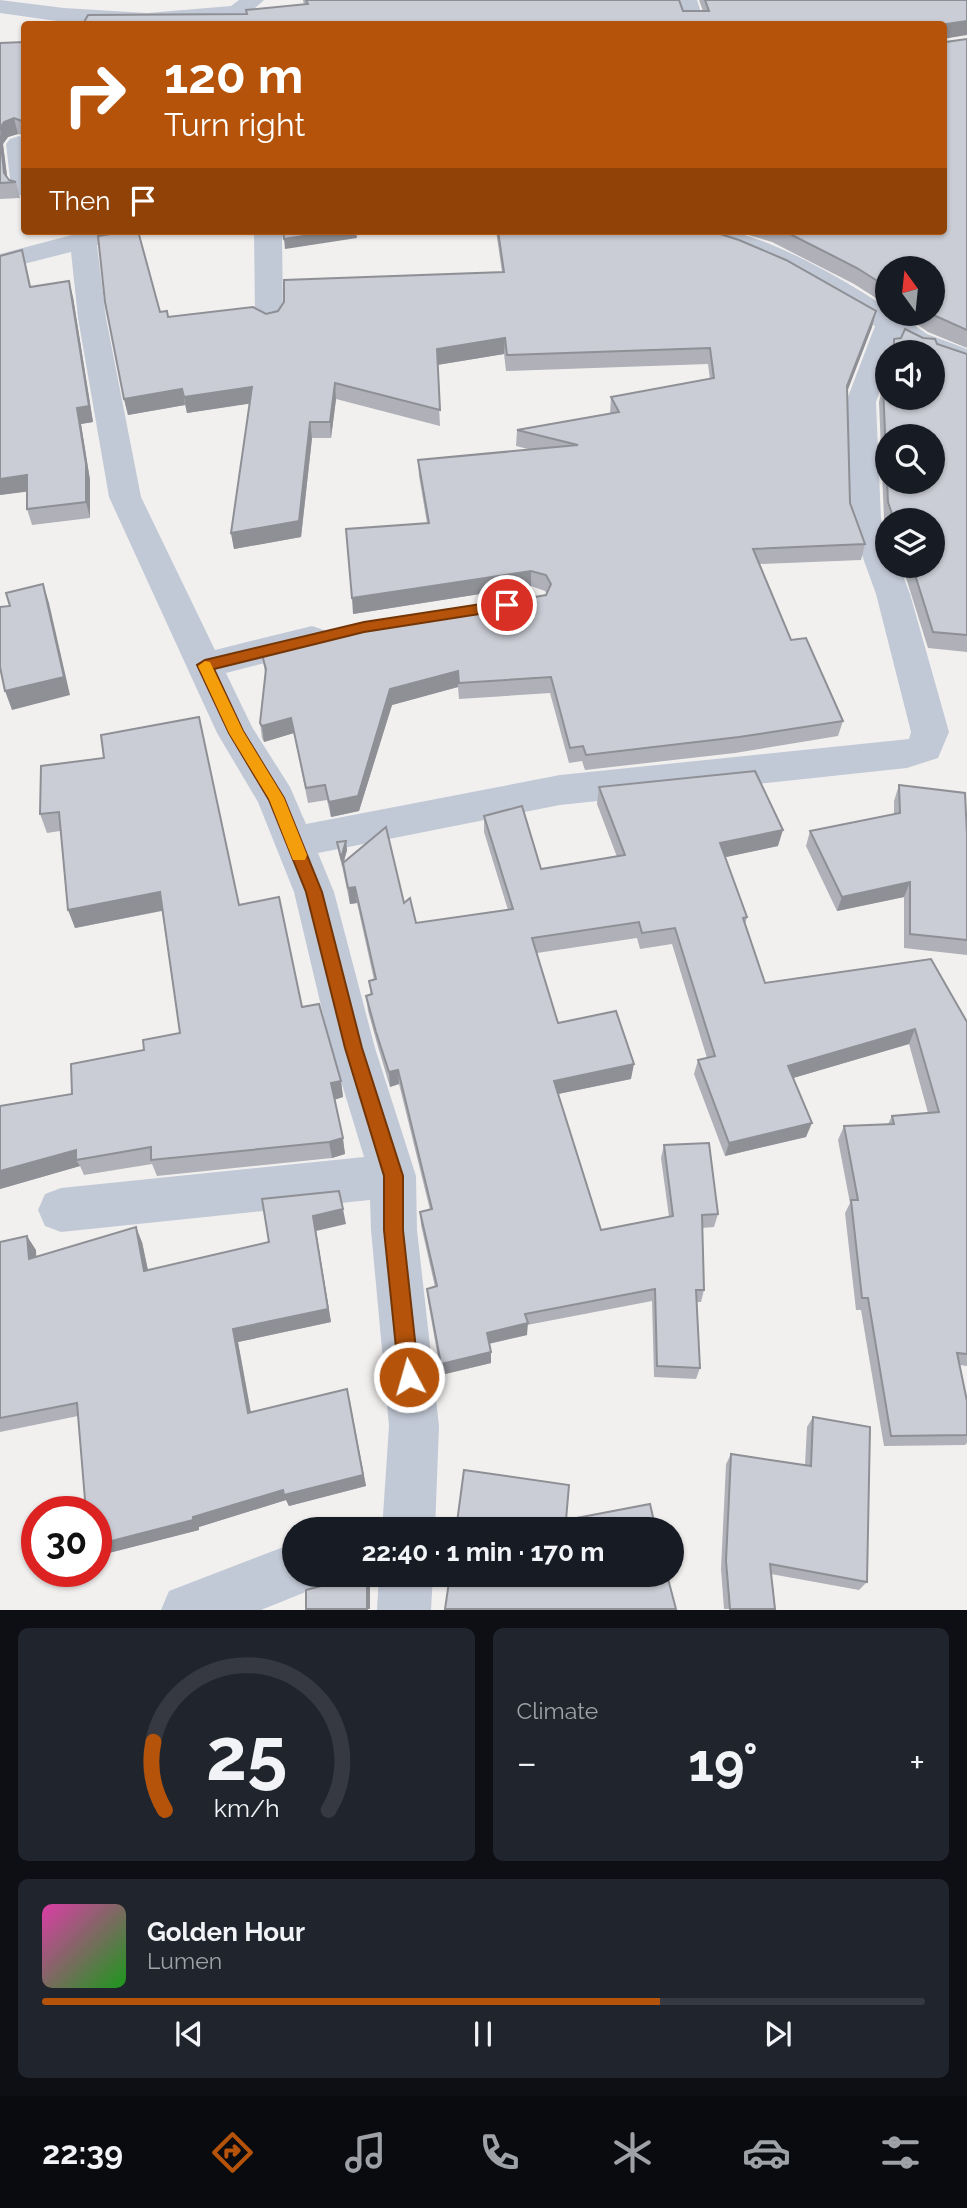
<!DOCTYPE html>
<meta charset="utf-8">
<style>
body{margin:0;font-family:Raleway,sans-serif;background:#20242c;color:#f1f3f6;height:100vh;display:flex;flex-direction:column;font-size:26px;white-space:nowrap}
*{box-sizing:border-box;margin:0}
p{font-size:23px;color:#9ea1a6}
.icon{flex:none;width:38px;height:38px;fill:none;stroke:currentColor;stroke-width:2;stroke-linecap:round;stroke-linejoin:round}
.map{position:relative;height:1610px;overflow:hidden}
.panel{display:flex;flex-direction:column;gap:18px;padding:18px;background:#0d0f14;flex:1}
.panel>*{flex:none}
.guide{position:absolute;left:21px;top:21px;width:926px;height:214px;border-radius:7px;box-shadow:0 2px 5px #0004;background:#b45309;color:#fff;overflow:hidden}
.needle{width:46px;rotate:345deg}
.fabs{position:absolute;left:875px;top:256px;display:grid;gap:14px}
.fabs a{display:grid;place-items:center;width:70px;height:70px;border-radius:50%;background:#171b24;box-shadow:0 2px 5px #0004;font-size:35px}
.speed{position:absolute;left:21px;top:1496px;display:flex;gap:14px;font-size:35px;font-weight:700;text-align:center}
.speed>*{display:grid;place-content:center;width:91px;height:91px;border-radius:50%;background:#171b24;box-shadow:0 2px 5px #0004;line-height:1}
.speed .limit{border:10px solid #d22;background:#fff;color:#111}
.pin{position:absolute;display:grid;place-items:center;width:60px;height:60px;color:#fff;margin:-30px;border:4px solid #fff;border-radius:50%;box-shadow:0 2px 7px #0007}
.me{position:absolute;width:77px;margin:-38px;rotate:354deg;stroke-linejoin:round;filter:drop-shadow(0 0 5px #0008)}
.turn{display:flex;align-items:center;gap:24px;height:147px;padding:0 28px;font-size:32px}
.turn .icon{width:91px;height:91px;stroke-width:2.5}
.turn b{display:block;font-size:49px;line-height:60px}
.then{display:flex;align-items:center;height:66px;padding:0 28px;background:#0003;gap:14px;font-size:26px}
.big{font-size:52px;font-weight:700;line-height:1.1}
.panel .widget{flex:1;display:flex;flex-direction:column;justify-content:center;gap:10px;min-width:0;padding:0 24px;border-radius:10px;background:#20242c}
.panel .dial{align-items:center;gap:0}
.dial svg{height:182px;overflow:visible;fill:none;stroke:#363941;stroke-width:7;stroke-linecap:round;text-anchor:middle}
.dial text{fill:#f1f3f6;stroke:none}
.song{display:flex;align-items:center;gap:21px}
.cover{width:84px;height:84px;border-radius:10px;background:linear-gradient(135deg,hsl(320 70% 55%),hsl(120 70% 35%))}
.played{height:7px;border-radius:4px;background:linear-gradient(90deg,#b45309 70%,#363941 70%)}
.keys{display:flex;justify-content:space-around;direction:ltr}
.heat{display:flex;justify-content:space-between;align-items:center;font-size:38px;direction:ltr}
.panel .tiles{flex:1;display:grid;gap:18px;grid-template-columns:1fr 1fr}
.widget:last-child{grid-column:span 2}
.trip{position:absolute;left:282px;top:1517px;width:402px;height:70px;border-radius:35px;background:#171b24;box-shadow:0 2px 5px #0004;font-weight:700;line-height:70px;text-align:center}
.dock{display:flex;height:112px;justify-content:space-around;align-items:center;background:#090b0e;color:#9ea1a6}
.dock .icon{width:49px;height:49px}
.dock .on{color:#b45309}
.dock b{font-size:32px;color:#f1f3f6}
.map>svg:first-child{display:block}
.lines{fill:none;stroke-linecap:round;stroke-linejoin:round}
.street{fill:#c2c9d6;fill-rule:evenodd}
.wall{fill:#afb0b8}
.shaded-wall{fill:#8e9096}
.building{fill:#cbcdd6;stroke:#8e9096;stroke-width:2;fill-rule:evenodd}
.route{fill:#b45309;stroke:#753606;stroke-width:2}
.slow{fill:#f59e0b}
</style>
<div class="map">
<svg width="967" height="1610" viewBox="0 0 967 1610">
<rect width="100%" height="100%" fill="#f2f0ef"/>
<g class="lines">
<g class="street">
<path d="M 0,0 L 64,8 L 147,13 L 231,6 L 239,0 L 264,0 L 245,17 L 173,24 L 64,22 L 0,13 Z"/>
<path d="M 675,0 L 697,0 L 705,24 L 683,24 Z"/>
<path d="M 19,136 L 24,138 L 24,196 L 15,194 L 11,188 L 6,144 L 10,139 Z"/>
<path d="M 135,231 L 131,237 L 97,245 L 106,318 L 141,497 L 215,650 L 312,626 L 324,630 L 330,639 L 324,648 L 226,673 L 252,727 L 290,787 L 306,824 L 560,775 L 909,739 L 911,732 L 876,594 L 849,519 L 846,402 L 875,326 C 815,286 757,255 687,237 L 683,231 C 699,231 717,229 732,232 C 780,242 846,281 887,308 L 887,313 L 901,316 L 927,334 L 967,349 L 967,369 L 933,357 L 933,352 L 920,352 L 899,341 L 895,352 L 887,352 L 887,372 L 876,402 L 881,519 L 887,534 L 887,565 L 899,565 L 910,594 L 949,732 L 938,758 L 907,768 L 560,805 L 318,853 L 334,892 L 375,1048 L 416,1176 L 417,1230 L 439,1426 L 435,1530 L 382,1530 L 389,1426 L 371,1230 L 370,1200 L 61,1232 L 45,1226 L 38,1210 L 45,1194 L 61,1188 L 364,1157 L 331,1048 L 294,892 L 258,802 L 217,733 L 109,497 L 78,318 L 71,252 L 0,270 L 0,254 L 83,232 Z"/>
<path d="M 254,231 L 282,231 L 283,318 L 279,324 L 269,327 L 259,324 L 255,318 Z"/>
<path d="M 294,1543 L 294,1575 L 319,1575 L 313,1589 L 261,1610 L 161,1610 L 169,1591 Z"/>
<path d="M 379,1575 L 433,1575 L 431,1610 L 377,1610 Z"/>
</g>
</g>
<g class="wall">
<path d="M 303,0 L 679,0 L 683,11 L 703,11 L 699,0 L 967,0 L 945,39 L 945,42 L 967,39 L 967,348 L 928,332 L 902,314 L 900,313 L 933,313 L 887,268 L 887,305 L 854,284 L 772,242 L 735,231 L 943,231 L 247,14 L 304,5 Z"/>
<path d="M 24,42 L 24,191 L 22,182 L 22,135 L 18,134 L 8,137 L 3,144 L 7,177 L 9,180 L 16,182 L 20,198 L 0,199 L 0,43 Z"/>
<path d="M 496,231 L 711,231 L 876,311 L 872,327 L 847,392 L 850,503 L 865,544 L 861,560 L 759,564 L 791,640 L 843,721 L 838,736 L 735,753 L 585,770 L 582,761 L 569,763 L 550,693 L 459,699 L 458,687 L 392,705 L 359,811 L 331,817 L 327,800 L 308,803 L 294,733 L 264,742 L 262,738 L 260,723 L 265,672 L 261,651 L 546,595 L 547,594 L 545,591 L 531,586 L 353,614 L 427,523 L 419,476 L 418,460 L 532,450 L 516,446 L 517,430 L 610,414 L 611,397 L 710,379 L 708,364 L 506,371 L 504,354 L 437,365 L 440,426 L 336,399 L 331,438 L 312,438 L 301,537 L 234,549 L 231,533 L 250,403 L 187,413 L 185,405 L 128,415 L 124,399 L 160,312 L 168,317 L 266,314 L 502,272 Z"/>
<path d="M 26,266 L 31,287 L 73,297 L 93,422 L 81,424 L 90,480 L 90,518 L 32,525 L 27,509 L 27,491 L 0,495 Z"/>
<path d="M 923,338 L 967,354 L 967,652 L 928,648 L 902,565 L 933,565 L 933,520 L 887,520 L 887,528 L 884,518 L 879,402 L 883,386 L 933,352 L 890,352 L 894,339 Z"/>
<path d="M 41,766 L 239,905 L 302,1007 L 341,1081 L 343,1097 L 335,1099 L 345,1154 L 332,1158 L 157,1176 L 152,1164 L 84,1175 L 80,1166 L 0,1189 L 0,1106 L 72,1094 L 144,1050 L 180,1033 L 162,911 L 75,928 L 60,831 L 47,833 L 40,814 Z"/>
<path d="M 899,785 L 967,835 L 967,955 L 904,948 L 904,897 L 837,911 L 806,846 L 810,831 L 894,814 L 894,801 Z"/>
<path d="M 599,787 L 778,846 L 725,857 L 747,917 L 745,925 L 765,983 L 967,1022 L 967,1366 L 960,1365 L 967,1401 L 967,1443 L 965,1445 L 884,1446 L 861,1310 L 856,1310 L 845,1213 L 850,1203 L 838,1140 L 844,1126 L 888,1124 L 892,1116 L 928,1113 L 909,1044 L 793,1078 L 806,1137 L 725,1156 L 694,1074 L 698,1060 L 707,1058 L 672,944 L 640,949 L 637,938 L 537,953 L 558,1023 L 631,1079 L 558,1094 L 601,1230 L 669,1217 L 661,1158 L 664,1145 L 718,1214 L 714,1227 L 702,1228 L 704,1290 L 701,1302 L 697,1302 L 700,1368 L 696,1379 L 654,1377 L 652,1301 L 527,1325 L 527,1335 L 489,1344 L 491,1352 L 491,1363 L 441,1375 L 428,1301 L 427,1289 L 435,1287 L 421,1225 L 420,1212 L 430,1210 L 399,1084 L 390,1087 L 378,1047 L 368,1011 L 366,996 L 371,995 L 369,981 L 374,980 L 357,903 L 350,904 L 337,842 L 346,841 L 347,850 L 344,862 L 404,903 L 416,923 L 508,910 L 484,832 L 484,816 L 541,869 L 617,857 L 597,804 Z"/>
<path d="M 346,1224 L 316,1231 L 331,1322 L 238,1342 L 251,1412 L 350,1401 L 366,1486 L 289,1506 L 286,1500 L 199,1527 L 199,1530 L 97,1556 L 96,1555 L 96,1512 L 78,1416 L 0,1432 L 0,1242 L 36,1250 L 36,1256 L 142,1242 L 148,1270 Z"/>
<path d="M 813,1417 L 867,1582 L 859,1590 L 771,1574 L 775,1609 L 724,1609 L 721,1569 L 726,1464 L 731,1454 L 805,1465 L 807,1427 Z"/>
</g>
<g class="shaded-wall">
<path d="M 967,21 L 967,35 L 943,39 L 945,24 Z"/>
<path d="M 14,118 L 18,134 L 8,137 L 3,144 L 8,183 L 4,173 L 0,128 L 4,122 Z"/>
<path d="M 337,231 L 356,231 L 357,238 L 285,249 L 284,239 Z"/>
<path d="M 69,281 L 73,297 L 93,422 L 81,424 L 90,480 L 90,518 L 86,502 L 77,408 Z"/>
<path d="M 876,311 L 872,327 L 843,402 L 847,386 Z"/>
<path d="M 505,338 L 504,354 L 437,365 L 437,349 Z"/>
<path d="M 335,383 L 336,399 L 331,438 L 330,422 Z"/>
<path d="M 252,387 L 254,403 L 187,413 L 184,397 Z"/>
<path d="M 182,389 L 185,405 L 128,415 L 124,399 Z"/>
<path d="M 310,422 L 312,438 L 301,537 L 234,549 L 231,533 Z"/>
<path d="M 27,475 L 32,491 L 0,495 L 0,479 Z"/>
<path d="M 531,571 L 531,586 L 353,614 L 352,598 Z"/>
<path d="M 43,584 L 49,603 L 70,695 L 12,710 L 5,691 Z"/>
<path d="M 458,671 L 458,687 L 392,705 L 359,811 L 331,817 L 329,802 L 390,689 Z"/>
<path d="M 291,718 L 294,733 L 264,742 L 262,726 Z"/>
<path d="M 783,830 L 778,846 L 717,859 L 720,843 Z"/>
<path d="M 346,841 L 347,850 L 342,867 L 341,858 Z"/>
<path d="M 910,882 L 904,897 L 837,911 L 842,897 Z"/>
<path d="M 355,887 L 357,903 L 350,904 L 348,888 Z"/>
<path d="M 160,892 L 165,910 L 75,928 L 68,910 Z"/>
<path d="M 915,1029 L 909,1044 L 783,1081 L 788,1066 Z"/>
<path d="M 634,1064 L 631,1079 L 553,1095 L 554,1081 Z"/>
<path d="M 398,1070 L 399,1084 L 390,1087 L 389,1072 Z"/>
<path d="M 341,1081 L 343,1097 L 334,1100 L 331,1083 Z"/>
<path d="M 812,1123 L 806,1137 L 725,1156 L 729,1143 Z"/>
<path d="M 343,1138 L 345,1154 L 332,1158 L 329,1142 Z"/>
<path d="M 76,1150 L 76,1160 L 80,1166 L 0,1189 L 0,1171 Z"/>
<path d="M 343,1209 L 346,1224 L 316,1231 L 331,1322 L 238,1342 L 253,1425 L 248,1413 L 233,1329 L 313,1216 Z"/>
<path d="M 136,1227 L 142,1242 L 151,1285 L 144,1271 Z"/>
<path d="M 27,1236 L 36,1250 L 37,1273 L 29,1259 Z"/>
<path d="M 528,1323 L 527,1335 L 487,1344 L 487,1333 Z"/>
<path d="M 491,1352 L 491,1363 L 441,1375 L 441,1364 Z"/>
<path d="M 347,1389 L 366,1486 L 289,1506 L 286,1500 L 199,1527 L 199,1530 L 97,1556 L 96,1555 L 96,1545 L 193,1517 Z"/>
<path d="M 367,1575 L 370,1584 L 370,1609 L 367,1609 Z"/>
</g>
<g class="building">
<path d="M 306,0 L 679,0 L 683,11 L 709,11 L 705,0 L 967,0 L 967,21 L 945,24 L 945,42 L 967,39 L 967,330 L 929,313 L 933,313 L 933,268 L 887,268 L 887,287 L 857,268 L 784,231 L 943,231 L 943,24 L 83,24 L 88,15 L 247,14 L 246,10 L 308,4 Z"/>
<path d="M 24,42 L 24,181 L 22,182 L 22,121 L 14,118 L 4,122 L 0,128 L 0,43 Z"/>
<path d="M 0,135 L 4,173 L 9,180 L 16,182 L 0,183 Z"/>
<path d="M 129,231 L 138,231 L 160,312 L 167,311 L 168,317 L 253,307 L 266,314 L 278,311 L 284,302 L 284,280 L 504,272 L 498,231 L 711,231 L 739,240 L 786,260 L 876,311 L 847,386 L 850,503 L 865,544 L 753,549 L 791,640 L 806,638 L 843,721 L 739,737 L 586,755 L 583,746 L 570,748 L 551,677 L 459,683 L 458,671 L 390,689 L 358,796 L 329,802 L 325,785 L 306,788 L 291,718 L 262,726 L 260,723 L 266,669 L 261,651 L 363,627 L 546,595 L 551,584 L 546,575 L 531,571 L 352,598 L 346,529 L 429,523 L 418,460 L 578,445 L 517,430 L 619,412 L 611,397 L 714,378 L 710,348 L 507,355 L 505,338 L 437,349 L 440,410 L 335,383 L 330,422 L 310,422 L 299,521 L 231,533 L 252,387 L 184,397 L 182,389 L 124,399 L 105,302 L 98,236 Z"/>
<path d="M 283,231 L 337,231 L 284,239 Z"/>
<path d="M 22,250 L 30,287 L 69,281 L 89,406 L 77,408 L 86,464 L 86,502 L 27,509 L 27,475 L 0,479 L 0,256 Z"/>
<path d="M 905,329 L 923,338 L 935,339 L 937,344 L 967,354 L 967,635 L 933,632 L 912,565 L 933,565 L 933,520 L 894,520 L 888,502 L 883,386 L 887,374 L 887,397 L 933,397 L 933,352 L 894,352 L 894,339 L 901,338 ZM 887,436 L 933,436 L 933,481 L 887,481 Z"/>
<path d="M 43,584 L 64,677 L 5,691 L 0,667 L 0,607 L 10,606 L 6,593 Z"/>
<path d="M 199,717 L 239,905 L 279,897 L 302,1007 L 319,1004 L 341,1081 L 331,1083 L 343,1138 L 329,1142 L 151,1160 L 151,1147 L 76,1160 L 76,1150 L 0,1171 L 0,1106 L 72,1094 L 71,1064 L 144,1050 L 143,1040 L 180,1033 L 160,892 L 68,910 L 59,812 L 40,814 L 41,766 L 104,758 L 101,735 Z"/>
<path d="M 755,771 L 783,830 L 720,843 L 747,917 L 743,918 L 765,983 L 931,959 L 967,1022 L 967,1354 L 957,1353 L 967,1401 L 967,1435 L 891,1436 L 868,1298 L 862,1298 L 851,1200 L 858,1200 L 844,1126 L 894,1124 L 892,1116 L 939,1112 L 915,1029 L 788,1066 L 812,1123 L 729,1143 L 698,1060 L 715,1056 L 675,928 L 642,933 L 639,922 L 532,938 L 558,1023 L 616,1011 L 634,1064 L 554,1081 L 601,1230 L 673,1216 L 664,1145 L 709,1143 L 718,1214 L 702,1215 L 704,1290 L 696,1290 L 700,1368 L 657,1366 L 655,1289 L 525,1314 L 528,1323 L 487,1333 L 491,1352 L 441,1364 L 427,1289 L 437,1286 L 420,1212 L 432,1209 L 398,1070 L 389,1072 L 376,1032 L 366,996 L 372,994 L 369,981 L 376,979 L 355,887 L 348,888 L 343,863 L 386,827 L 404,903 L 410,898 L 416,923 L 513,909 L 484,816 L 522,806 L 541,869 L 625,855 L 599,787 Z"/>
<path d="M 899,785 L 965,793 L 967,835 L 967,940 L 910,934 L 910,882 L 842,897 L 810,831 L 900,813 Z"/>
<path d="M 346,841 L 341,858 L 337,842 Z"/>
<path d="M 339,1191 L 343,1209 L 313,1216 L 328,1309 L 233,1329 L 248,1413 L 347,1389 L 363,1475 L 284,1495 L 283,1490 L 193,1517 L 193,1520 L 96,1545 L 96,1512 L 86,1512 L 77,1403 L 0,1418 L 0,1242 L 27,1236 L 29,1259 L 136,1227 L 144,1271 L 269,1242 L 262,1199 Z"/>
<path d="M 813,1417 L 870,1427 L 867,1582 L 770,1564 L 775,1609 L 730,1609 L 726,1561 L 731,1454 L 811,1466 Z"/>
<path d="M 464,1470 L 569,1485 L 566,1520 L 650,1504 L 656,1530 L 456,1530 Z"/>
<path d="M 363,1575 L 367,1575 L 367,1609 L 306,1609 L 306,1590 Z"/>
<path d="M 450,1575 L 667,1575 L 676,1609 L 445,1609 Z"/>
</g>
<path class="route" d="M 507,600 L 512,601 L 512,609 L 364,632 L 214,669 L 243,731 L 284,798 L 322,892 L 362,1048 L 403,1176 L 403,1230 L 419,1377 L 416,1384 L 409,1387 L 402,1384 L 399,1377 L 384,1230 L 384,1176 L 345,1048 L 306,892 L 269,800 L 229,733 L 197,665 L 205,660 L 364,622 Z"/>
<path class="slow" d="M 205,661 L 210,662 L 243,731 L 284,798 L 307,855 L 305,860 L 293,860 L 269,799 L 229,733 L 198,666 Z"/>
</svg>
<div class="fabs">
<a><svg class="needle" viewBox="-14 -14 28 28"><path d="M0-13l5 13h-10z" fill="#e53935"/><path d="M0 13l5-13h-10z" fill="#9ea1a6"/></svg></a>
<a><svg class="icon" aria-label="sound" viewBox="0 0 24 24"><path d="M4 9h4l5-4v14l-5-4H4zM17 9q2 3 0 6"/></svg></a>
<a><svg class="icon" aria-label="search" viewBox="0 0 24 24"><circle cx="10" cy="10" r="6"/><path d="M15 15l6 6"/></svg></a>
<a><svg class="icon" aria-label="layers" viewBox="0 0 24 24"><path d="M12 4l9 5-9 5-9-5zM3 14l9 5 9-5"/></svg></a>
</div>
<div class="speed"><div class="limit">30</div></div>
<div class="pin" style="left:507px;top:605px;background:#d93025"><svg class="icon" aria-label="arrive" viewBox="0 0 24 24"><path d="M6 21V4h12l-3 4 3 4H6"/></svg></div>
<svg class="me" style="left:409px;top:1377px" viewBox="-20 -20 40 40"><circle r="17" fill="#b45309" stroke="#fff" stroke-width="3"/><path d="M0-11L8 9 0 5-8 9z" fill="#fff"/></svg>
<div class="trip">22:40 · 1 min · 170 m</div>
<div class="guide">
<div class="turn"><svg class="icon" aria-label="right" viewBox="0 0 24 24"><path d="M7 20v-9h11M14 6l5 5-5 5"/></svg><div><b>120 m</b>Turn right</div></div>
<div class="then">Then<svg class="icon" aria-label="arrive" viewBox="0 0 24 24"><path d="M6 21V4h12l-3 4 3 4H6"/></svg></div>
</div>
</div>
<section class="panel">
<div class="tiles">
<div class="widget dial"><svg viewBox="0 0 100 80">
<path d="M14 69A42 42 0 1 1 86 69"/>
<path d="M14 69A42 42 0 0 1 9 39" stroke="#b45309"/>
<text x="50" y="56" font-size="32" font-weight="700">25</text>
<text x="50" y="72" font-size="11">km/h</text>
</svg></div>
<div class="widget"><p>Climate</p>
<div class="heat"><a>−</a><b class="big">19°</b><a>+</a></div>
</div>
<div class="widget">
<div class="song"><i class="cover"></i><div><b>Golden Hour</b><p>Lumen</p></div></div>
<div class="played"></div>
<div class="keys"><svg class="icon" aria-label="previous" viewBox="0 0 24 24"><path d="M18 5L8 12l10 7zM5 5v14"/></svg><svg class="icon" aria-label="pause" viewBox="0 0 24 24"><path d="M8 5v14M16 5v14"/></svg><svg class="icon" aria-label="next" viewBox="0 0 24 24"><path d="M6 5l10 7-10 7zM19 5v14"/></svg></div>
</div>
</div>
</section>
<nav class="dock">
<b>22:39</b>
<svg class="icon on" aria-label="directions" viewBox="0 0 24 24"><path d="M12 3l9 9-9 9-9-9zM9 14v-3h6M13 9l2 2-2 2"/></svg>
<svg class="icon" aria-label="music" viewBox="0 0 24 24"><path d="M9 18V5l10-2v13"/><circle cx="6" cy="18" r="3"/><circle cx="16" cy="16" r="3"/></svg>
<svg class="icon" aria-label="phone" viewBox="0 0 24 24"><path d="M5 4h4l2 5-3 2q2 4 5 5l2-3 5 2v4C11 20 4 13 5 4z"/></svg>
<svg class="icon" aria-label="climate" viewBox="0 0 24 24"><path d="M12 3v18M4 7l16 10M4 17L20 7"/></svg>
<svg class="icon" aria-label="car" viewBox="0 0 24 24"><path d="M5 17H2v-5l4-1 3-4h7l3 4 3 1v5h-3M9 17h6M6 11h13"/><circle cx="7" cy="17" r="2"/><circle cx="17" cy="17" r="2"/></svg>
<svg class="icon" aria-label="filters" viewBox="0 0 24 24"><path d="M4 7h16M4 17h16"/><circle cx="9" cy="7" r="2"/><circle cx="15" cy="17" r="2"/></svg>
</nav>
